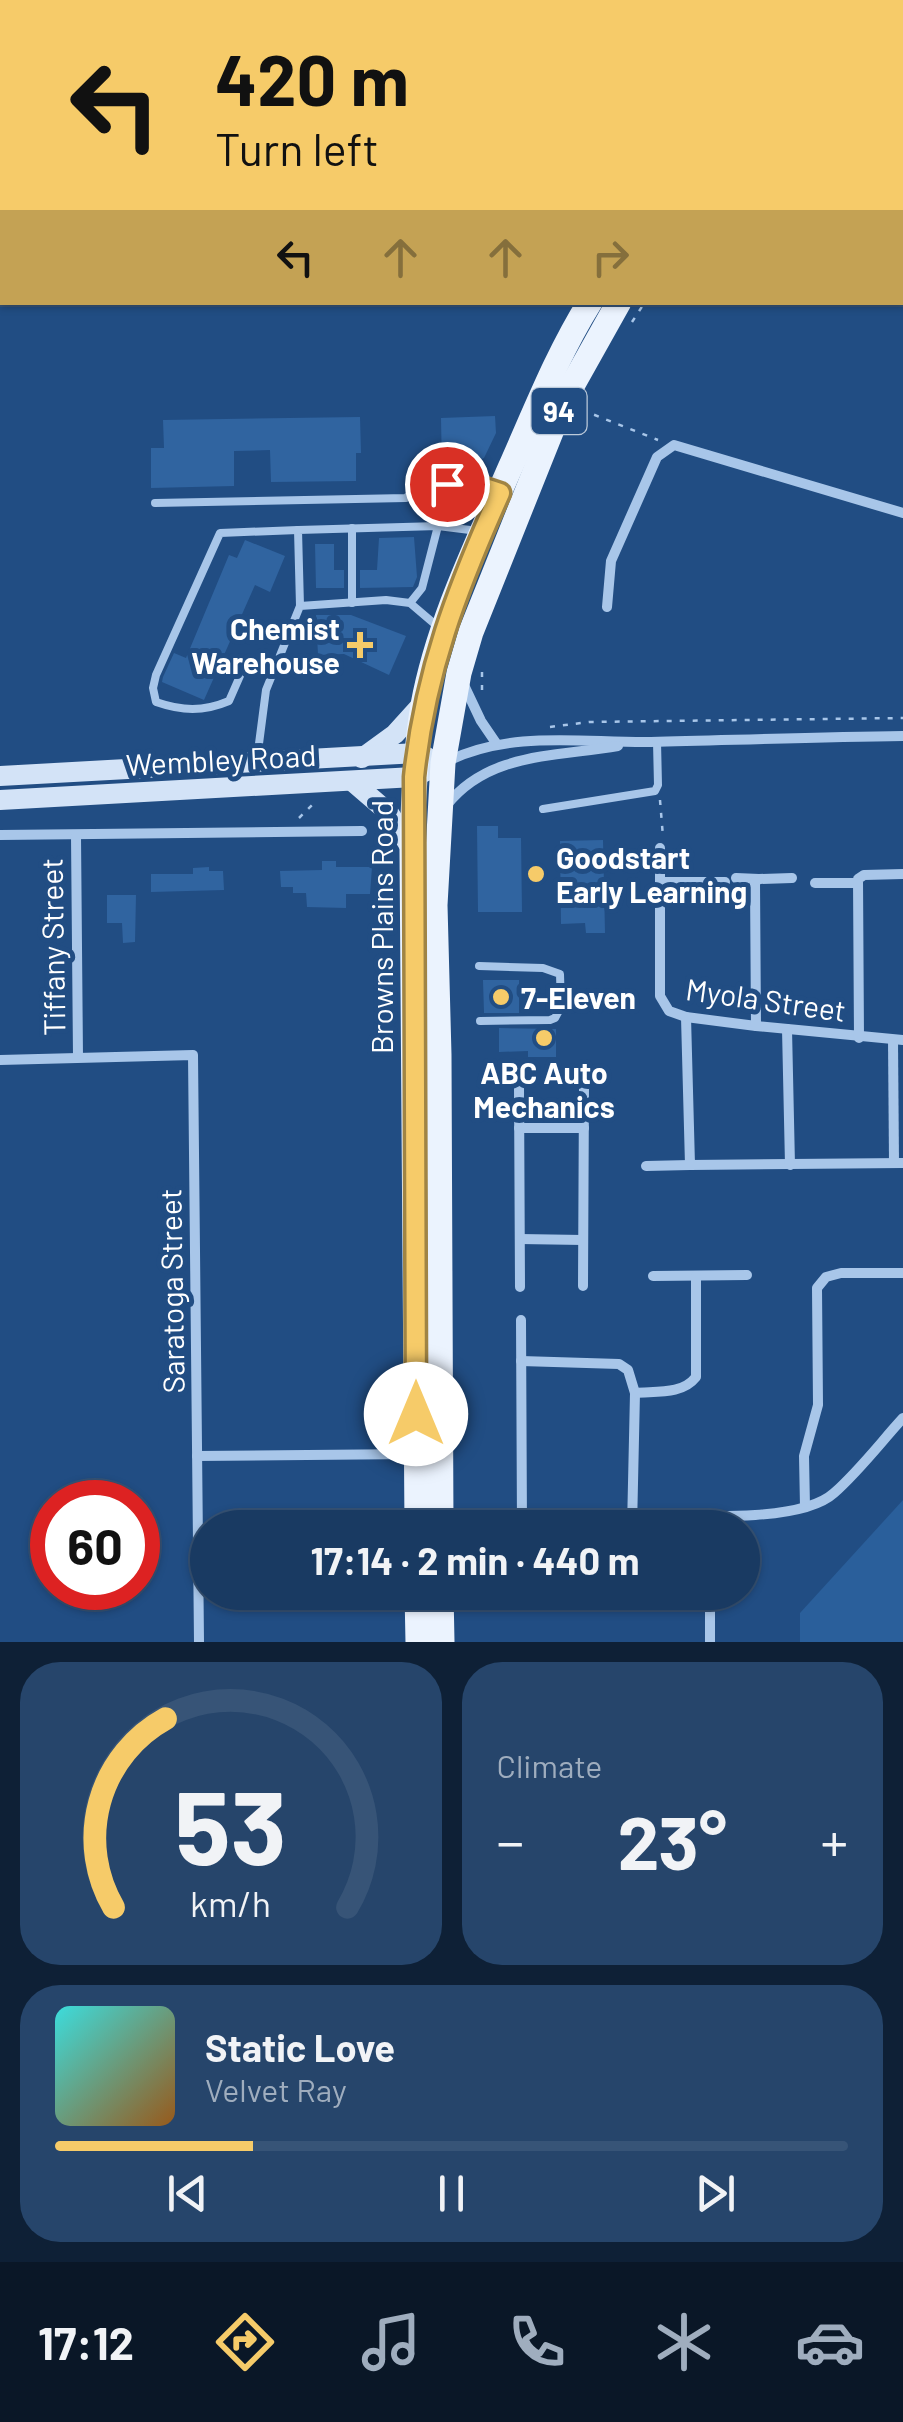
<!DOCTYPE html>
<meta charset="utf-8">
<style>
body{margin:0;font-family:Barlow,sans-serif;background:#26456b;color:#f1f3f6;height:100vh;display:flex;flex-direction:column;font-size:38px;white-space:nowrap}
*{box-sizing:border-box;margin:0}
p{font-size:32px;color:#9fadbe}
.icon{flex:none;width:55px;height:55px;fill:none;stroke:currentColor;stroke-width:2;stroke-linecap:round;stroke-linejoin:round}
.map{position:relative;height:1642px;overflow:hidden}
.side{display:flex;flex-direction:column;gap:20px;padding:20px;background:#0e2036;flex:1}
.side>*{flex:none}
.hud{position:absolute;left:0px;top:0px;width:905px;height:305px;box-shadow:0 2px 8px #0004,0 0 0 2px #375477;background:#f6cb69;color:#111;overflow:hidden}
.speed{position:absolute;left:30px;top:1480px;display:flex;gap:20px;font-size:50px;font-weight:700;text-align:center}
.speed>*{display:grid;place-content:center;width:130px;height:130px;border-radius:50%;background:#193a62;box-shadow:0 2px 8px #0004,0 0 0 2px #375477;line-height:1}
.speed .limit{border:15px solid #d22;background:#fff;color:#111}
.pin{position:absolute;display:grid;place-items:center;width:85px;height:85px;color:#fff;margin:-42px;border:5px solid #fff;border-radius:50%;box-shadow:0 2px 10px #0007}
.me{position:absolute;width:110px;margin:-55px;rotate:0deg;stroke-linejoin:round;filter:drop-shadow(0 0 8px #0008)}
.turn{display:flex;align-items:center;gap:35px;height:210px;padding:0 50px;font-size:45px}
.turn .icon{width:130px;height:130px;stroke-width:2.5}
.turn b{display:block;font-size:70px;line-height:85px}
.lanes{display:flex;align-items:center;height:95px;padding:0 50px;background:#0003;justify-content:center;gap:50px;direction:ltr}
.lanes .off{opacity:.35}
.big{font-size:75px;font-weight:700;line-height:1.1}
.side .widget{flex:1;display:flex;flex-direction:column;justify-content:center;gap:15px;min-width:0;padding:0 35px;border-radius:40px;background:#26456b}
.side .dial{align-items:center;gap:0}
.dial svg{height:260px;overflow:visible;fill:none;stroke:#375477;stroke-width:7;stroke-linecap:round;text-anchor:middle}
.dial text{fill:#f1f3f6;stroke:none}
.song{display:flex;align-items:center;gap:30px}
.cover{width:120px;height:120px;border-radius:15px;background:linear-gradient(135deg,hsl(180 70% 55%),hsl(30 70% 35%))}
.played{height:10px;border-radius:5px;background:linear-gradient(90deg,#f6cb69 25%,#375477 25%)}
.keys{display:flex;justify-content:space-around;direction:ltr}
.heat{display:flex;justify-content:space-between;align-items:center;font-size:55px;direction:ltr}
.side .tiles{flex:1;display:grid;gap:20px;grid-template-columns:1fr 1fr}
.widget:last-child{grid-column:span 2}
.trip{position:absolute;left:190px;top:1510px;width:570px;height:100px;border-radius:50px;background:#193a62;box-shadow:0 2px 8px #0004,0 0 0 2px #375477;font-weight:700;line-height:100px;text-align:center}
.tabs{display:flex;height:160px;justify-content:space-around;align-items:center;background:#0a1727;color:#9fadbe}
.tabs .icon{width:70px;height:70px}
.tabs .on{color:#f6cb69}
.tabs b{font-size:45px;color:#f1f3f6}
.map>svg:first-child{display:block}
.green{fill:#2a5f9b}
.building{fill:#3064a0}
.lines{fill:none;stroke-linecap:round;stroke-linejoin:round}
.path{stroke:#a8c6e9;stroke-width:2.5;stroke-dasharray:5 8;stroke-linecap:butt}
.service{stroke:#a8c6e9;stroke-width:8}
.minor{stroke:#a8c6e9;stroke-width:10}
.secondary{stroke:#d3e3f7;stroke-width:20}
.primary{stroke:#ebf3fe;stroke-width:25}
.route-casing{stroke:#a08444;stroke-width:25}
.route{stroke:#f6cb69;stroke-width:18}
.poi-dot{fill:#f6cb69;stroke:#214d83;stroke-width:4}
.labels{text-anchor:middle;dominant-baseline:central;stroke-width:10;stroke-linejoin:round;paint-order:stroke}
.shield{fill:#214d83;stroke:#bccada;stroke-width:2.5}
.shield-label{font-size:28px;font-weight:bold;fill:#fff}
.poi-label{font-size:30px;font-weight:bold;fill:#fff;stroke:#214d83;text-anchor:start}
.street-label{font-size:30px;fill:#fff;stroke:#214d83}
</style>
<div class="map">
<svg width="903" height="1642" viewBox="0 0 903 1642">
<rect width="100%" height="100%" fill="#214d83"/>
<path class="green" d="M 903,1500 L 903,1642 L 800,1642 L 800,1613 Z"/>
<g class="building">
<path d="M 495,416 L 496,433 L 484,458 L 463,469 L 442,470 L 441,418 Z"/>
<path d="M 360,417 L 361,453 L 356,453 L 356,481 L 271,482 L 270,450 L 234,451 L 234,486 L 151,488 L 151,448 L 164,448 L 163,420 Z"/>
<path d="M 414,537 L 417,577 L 413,587 L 360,588 L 360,570 L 377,570 L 379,538 Z"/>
<path d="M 245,540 L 285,556 L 270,592 L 255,585 L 204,700 L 162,682 L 163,677 L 174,653 L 186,658 L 229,555 L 237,558 Z"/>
<path d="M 315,544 L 334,544 L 334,570 L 344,570 L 344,588 L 316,588 Z"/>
<path d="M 316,615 L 351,615 L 406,636 L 389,675 L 344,654 L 318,655 Z"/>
<path d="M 477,826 L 498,826 L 498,838 L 521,838 L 522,912 L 478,912 Z"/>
<path d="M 603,840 L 605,933 L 586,933 L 585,923 L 561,924 L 560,841 Z"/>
<path d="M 322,861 L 336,861 L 336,867 L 372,867 L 370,894 L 346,894 L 346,908 L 307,907 L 306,893 L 293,893 L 293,887 L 281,887 L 280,871 L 322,870 Z"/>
<path d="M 209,867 L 209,871 L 223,871 L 224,890 L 151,892 L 151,874 L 193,874 L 193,868 Z"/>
<path d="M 107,895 L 136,895 L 135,942 L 123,943 L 122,923 L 107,923 Z"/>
<path d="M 483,980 L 519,980 L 519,1013 L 484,1013 Z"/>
<path d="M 499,1028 L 556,1029 L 556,1057 L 528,1057 L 528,1051 L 499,1052 Z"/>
</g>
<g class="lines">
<g class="path">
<path d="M 632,322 L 645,302"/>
<path d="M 582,410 L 658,440"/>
<path d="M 482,672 L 482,694"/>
<path d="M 550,727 L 589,722 L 903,718"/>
<path d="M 660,800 L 663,837"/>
<path d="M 299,818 L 315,802"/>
</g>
<g class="service">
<path d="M 155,503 L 406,498 L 421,484 L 473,484 L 495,491"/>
<path d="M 438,526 L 478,531"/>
<path d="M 352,528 L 352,603"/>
<path d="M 300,606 L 298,530 L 438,526 L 422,588 L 410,603"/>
<path d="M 272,673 L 247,660 L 229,701 C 203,712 182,711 156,702 L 153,688 L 156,675 L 220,533 L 298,530"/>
<path d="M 257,759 L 266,690 L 300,606 L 386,600 L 410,603 L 437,626"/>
<path d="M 543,809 L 655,791 L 658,785 L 657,742"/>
<path d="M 479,966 L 543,968 L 560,974 L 561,1007 L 555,1018 L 550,1020 L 480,1021"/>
</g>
<g class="minor">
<path d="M 706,2 L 707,0"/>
<path d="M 902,111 L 903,111"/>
<path d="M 902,270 L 903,270"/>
<path d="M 607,607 L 611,561 L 657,457 L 674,445 L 903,513"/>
<path d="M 463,683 L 481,721 L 496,743"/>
<path d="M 448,761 C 512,730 582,743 651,742 C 735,740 819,737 903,736"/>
<path d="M 446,806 C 488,752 555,757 618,746"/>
<path d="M 0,835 L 362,831"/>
<path d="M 76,836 L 78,1057"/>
<path d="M 660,848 L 660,996 L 669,1011 L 686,1017 L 756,1026 L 903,1040"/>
<path d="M 736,878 L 759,879"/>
<path d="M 660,882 L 725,882"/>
<path d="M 815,883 L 857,883"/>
<path d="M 686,1017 L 690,1165 L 903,1163"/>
<path d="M 756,1026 L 755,882 L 759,879 L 792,878"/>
<path d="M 787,1029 L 790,1165"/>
<path d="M 859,1038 L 858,879 L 864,875 L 903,874"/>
<path d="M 893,1040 L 894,1163"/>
<path d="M 0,1060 L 193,1055 L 199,1642"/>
<path d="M 519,1088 L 520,1287"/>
<path d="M 519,1128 L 584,1128"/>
<path d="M 646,1166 L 690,1165"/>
<path d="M 520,1239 L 583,1240"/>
<path d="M 653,1276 L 747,1275"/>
<path d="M 583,1286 L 584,1087"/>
<path d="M 521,1320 L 522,1528"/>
<path d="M 521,1361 L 619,1364 L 628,1370 L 635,1393 L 632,1528"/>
<path d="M 635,1393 C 656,1391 682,1395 696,1377 L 696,1276"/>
<path d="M 197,1456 L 414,1454"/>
<path d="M 805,1507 L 804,1456 L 818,1405 L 817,1288 L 826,1277 L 841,1273 L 903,1273"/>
<path d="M 634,1514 C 682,1515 799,1525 834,1493 C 859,1471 881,1442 903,1418"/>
<path d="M 522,1592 L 522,1602"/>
<path d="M 710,1592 L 710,1642"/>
</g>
<g class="secondary">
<path d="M 362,758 L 395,734 L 424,702"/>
<path d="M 0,776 L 417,753 L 427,757"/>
<path d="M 353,782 L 389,813 L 412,850"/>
<path d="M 0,800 L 414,777 L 443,763"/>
</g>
<g class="primary">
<path d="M 804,2 L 805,0"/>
<path d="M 835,2 L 837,0"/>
<path d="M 417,1528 L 412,850 C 413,802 415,753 423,705 C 438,623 477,544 510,468 C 535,412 557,355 590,302"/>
<path d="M 441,1528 L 439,1055 L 435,905 L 443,763 L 459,673 L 471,632 L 563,402 L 619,302"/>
<path d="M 417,1592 L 418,1642"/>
<path d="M 441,1592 L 442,1642"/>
</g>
</g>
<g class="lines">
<defs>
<path id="route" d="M 416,1414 L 414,777 C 425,672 457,589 500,493 L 473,484 L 447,484"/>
</defs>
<use href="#route" class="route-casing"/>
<use href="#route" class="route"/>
</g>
<g class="poi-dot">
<path d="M355 630h10v10h10v10h-10v10h-10v-10h-10v-10h10z"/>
<circle cx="536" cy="874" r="10"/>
<circle cx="501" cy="997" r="10"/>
<circle cx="544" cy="1038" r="10"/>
</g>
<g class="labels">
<rect class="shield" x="531.5" y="388" width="55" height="46" rx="8"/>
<g class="shield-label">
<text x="559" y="411">94</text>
</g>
<g class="poi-label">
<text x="340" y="628" text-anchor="end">Chemist<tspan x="340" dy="34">Warehouse</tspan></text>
<text x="556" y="857">Goodstart<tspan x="556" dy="34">Early Learning</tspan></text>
<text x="521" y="997">7-Eleven</text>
<text x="544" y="1072" text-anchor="middle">ABC Auto<tspan x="544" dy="34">Mechanics</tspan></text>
</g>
<g class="street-label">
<text transform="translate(221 759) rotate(-3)">Wembley Road</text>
<text transform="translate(381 927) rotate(-90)">Browns Plains Road</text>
<text transform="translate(52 947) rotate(-91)">Tiffany Street</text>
<text transform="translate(766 999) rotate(8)">Myola Street</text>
<text transform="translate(171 1291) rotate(-91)">Saratoga Street</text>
</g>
</g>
</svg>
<div class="speed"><div class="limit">60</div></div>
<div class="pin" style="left:447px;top:484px;background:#d93025"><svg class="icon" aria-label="arrive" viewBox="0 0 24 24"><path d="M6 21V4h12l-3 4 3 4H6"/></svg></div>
<svg class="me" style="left:416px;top:1414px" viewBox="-20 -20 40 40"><circle r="19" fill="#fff"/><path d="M0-13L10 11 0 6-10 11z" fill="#f6cb69"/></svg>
<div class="trip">17:14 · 2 min · 440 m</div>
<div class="hud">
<div class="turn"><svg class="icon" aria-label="left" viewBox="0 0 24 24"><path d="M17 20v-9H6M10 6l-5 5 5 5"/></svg><div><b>420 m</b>Turn left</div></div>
<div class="lanes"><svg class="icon" aria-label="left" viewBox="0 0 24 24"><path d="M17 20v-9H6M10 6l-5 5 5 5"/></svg><svg class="icon off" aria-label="ahead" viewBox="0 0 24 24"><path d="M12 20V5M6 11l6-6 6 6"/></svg><svg class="icon off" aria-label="ahead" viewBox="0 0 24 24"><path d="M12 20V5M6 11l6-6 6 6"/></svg><svg class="icon off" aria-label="right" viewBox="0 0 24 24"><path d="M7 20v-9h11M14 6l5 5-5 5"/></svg></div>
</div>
</div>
<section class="side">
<div class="tiles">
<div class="widget dial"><svg viewBox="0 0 100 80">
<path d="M14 69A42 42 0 1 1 86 69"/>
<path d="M14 69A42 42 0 0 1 30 11" stroke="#f6cb69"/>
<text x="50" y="56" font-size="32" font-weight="700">53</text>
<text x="50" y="72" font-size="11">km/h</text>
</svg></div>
<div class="widget"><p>Climate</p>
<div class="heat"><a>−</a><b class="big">23°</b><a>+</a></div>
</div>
<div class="widget">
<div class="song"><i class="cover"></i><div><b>Static Love</b><p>Velvet Ray</p></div></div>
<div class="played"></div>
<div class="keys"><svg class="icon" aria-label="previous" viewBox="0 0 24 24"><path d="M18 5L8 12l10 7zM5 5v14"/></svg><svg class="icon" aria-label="pause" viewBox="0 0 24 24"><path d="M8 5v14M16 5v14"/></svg><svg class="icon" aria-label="next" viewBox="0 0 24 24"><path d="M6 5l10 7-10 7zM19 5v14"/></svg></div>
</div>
</div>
</section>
<nav class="tabs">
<b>17:12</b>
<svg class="icon on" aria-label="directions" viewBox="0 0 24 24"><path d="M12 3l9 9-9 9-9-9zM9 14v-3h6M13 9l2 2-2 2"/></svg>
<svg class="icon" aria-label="music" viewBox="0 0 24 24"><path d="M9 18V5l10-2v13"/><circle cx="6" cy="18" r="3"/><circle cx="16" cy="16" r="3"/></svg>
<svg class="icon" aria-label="phone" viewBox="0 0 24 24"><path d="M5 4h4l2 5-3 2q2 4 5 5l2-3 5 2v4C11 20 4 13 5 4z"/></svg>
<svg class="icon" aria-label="climate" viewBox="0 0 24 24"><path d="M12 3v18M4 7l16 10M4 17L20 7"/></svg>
<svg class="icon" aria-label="car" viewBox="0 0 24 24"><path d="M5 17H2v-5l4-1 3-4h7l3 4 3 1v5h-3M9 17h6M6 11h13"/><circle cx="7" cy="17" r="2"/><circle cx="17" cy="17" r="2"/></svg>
</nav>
